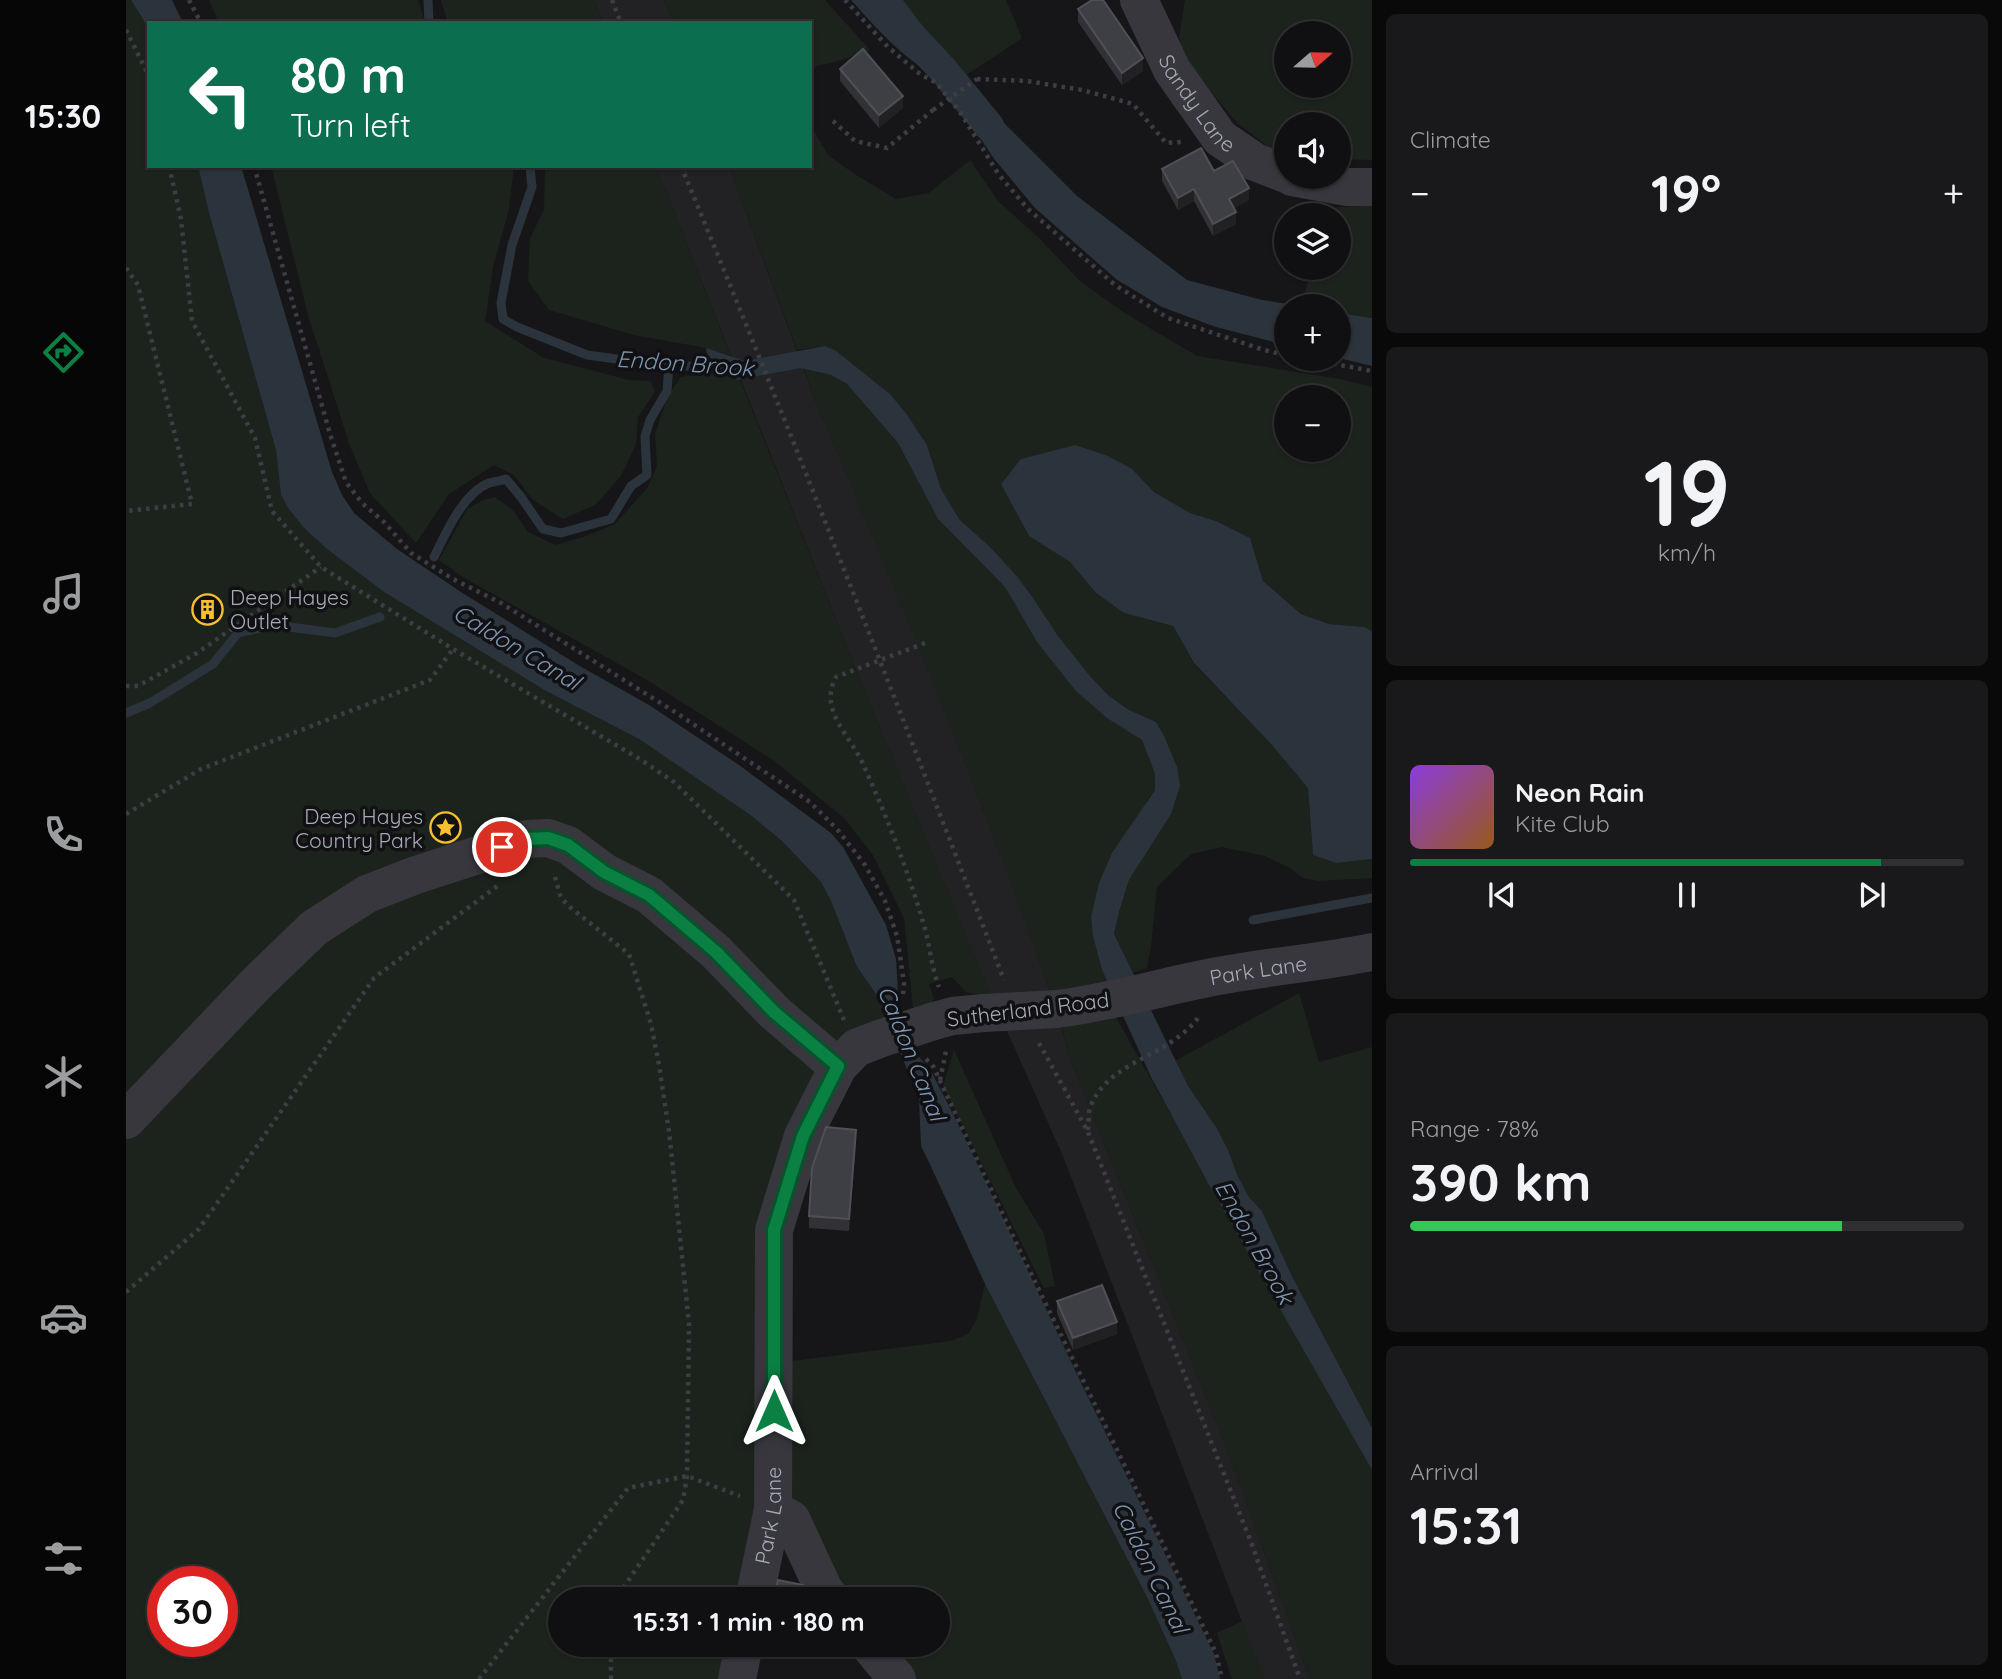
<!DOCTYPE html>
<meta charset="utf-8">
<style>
body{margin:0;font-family:Quicksand,sans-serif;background:#19191b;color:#f1f3f6;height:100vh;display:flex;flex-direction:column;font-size:26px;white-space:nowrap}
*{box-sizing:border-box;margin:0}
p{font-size:23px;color:#9c9d9f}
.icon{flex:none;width:38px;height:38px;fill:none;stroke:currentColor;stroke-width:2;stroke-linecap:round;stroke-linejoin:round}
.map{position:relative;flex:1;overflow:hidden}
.side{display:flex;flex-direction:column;gap:14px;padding:14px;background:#09090a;width:630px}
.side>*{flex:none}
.guide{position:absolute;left:21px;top:21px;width:665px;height:147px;border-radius:0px;box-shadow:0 2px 5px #0004,0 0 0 2px #303032;background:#0b6e4f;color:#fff;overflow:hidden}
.needle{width:46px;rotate:70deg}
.buttons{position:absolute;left:1148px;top:21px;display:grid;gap:14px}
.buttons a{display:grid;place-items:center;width:77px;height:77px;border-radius:50%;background:#101012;box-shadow:0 2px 5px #0004,0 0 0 2px #303032;font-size:35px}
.speed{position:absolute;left:21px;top:1566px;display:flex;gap:14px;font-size:35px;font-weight:700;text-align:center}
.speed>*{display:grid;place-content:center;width:91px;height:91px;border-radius:50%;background:#101012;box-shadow:0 2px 5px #0004,0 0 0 2px #303032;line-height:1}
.speed .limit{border:10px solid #d22;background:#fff;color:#111}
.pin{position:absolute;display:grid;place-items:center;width:60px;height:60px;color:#fff;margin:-30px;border:4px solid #fff;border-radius:50%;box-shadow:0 2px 7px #0007}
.me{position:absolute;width:77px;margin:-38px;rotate:0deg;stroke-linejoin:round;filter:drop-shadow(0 0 5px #0008)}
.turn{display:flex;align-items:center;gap:24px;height:147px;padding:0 28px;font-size:32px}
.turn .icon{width:91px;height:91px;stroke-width:2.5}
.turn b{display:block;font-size:49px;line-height:60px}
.big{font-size:52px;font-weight:800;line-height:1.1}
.side .widget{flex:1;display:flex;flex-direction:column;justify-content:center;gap:10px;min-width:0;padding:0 24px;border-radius:10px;background:#19191b}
.side .dial{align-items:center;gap:0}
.dial b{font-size:91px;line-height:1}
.song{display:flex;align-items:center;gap:21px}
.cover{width:84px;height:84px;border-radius:10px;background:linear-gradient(135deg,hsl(270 70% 55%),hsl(30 70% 35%))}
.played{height:7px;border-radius:4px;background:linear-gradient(90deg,#0b8043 85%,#303032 85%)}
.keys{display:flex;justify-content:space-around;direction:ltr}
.heat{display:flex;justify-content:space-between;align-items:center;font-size:38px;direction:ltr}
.charge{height:10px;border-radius:5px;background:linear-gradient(90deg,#34c759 78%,#303032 0)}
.trip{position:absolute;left:422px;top:1587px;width:402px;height:70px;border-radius:35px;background:#101012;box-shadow:0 2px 5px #0004,0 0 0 2px #303032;font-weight:800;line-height:70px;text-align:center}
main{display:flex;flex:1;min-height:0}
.tabs{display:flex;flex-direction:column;width:126px;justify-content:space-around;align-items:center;background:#060607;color:#9c9d9f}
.tabs .icon{width:49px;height:49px}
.tabs .selected{color:#0b8043}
.tabs b{font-size:32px;color:#f1f3f6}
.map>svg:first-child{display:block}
.built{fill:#222225}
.green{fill:#1c231d;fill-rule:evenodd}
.water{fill:#2b343c}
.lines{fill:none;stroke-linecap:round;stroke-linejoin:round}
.stream{stroke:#2b343c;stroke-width:9}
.canal{stroke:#2b343c;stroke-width:30}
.path{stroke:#3d3e44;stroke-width:4.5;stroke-dasharray:3.5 5;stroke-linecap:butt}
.minor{stroke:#37373d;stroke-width:38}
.path-bridge{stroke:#3d3e44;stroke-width:4.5;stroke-dasharray:3.5 5;stroke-linecap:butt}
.minor-bridge{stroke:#37373d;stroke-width:38}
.wall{fill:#323236}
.shaded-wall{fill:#212124}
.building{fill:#3e3f44;stroke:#4f5056;stroke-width:2}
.route-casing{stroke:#07532c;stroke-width:18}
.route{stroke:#0b8043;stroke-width:12}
.labels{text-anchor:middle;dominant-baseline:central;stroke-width:7;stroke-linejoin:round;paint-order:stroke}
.street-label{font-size:21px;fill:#a7abb8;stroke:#111113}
.poi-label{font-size:21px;fill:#a7abb8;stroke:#111113;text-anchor:start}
.water-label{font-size:23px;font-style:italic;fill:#7e97b3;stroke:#111113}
</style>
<main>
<nav class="tabs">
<b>15:30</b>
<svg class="icon selected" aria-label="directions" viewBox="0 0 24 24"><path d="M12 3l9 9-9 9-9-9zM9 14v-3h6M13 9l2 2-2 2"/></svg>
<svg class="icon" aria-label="music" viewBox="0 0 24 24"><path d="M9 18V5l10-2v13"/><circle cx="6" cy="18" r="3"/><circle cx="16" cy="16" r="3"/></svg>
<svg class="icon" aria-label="phone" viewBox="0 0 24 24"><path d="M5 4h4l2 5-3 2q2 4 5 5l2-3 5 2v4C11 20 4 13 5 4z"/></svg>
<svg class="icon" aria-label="climate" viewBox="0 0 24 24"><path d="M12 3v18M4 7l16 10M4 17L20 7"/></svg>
<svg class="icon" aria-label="car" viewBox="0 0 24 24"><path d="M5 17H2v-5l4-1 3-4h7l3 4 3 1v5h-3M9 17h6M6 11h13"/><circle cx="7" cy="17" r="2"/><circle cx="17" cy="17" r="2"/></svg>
<svg class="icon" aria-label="filters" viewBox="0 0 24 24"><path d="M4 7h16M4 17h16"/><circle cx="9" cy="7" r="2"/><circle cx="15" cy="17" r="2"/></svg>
</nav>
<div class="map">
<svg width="1246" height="1679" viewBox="0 0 1246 1679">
<rect width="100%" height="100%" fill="#161618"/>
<g class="built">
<path d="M 468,0 L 538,0 L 548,23 L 477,23 Z"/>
<path d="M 530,166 L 603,166 L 688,398 L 793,645 L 892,900 L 930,1009 L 943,1056 L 1101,1449 L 1184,1679 L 1138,1679 L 937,1156 L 859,982 L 730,670 Z"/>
</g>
<g class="green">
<path d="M 0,0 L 5,0 L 23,29 L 23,166 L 72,166 L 83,213 L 150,450 L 155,495 L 178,528 L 201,549 L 258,592 L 420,691 L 513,739 L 623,814 L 656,841 L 695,882 L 705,901 L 731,967 L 750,994 L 762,1023 L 723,1035 L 640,1229 L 658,1362 L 825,1341 L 842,1334 L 851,1319 L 859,1284 L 1022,1599 L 1050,1661 L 1056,1679 L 778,1679 L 750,1645 L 812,1645 L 812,1600 L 711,1599 L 670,1515 L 619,1599 L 434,1600 L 434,1645 L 610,1645 L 603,1679 L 0,1679 ZM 37,1582 L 96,1582 L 96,1642 L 37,1642 Z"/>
<path d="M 83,0 L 292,0 L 299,23 L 93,23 Z"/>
<path d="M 315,0 L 468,0 L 477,23 L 322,23 Z"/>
<path d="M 538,0 L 699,0 L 744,50 L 709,62 L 691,66 L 684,74 L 684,23 L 548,23 Z"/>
<path d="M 777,0 L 880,0 L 896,38 L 836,78 Z"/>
<path d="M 1059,0 L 1246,0 L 1246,160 L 1213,159 L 1213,124 L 1160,124 L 1160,156 L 1153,155 L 1111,123 L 1060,62 L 1053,37 ZM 1160,33 L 1213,33 L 1213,86 L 1160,86 Z"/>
<path d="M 684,124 L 702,155 L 730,175 L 770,199 L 803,193 L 844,160 L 872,201 L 914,239 L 955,282 L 997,312 L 1071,356 L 1214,379 L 1246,387 L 1246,631 L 1238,627 L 1203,624 L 1175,614 L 1137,581 L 1124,538 L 1090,521 L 1064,513 L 1028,492 L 1006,469 L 949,445 L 896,459 L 875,484 L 903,536 L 944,562 L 970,593 L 998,613 L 1047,626 L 1068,664 L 1145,744 L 1182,788 L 1187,855 L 1210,863 L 1246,859 L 1246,878 L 1192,881 L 1177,878 L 1164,868 L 1139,856 L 1096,847 L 1065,854 L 1031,887 L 1025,946 L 1021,968 L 1006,973 L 988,934 L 993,912 L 1003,880 L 1045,814 L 1030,722 L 1003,710 L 982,695 L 964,676 L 932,636 L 907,598 L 891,576 L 864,547 L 834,520 L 815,489 L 801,445 L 780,413 L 764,394 L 709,350 L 699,346 L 671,350 L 603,166 L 684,166 ZM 1160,397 L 1213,397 L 1213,450 L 1160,450 Z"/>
<path d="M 145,166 L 388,166 L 383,209 L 367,267 L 359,321 L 418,358 L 503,380 L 525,381 L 529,392 L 512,417 L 510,444 L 495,476 L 469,505 L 437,519 L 407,500 L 388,475 L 368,465 L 323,494 L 290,543 L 244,493 L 224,446 L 182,315 Z"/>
<path d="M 419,166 L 530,166 L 605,356 L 580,348 L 508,335 L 423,310 L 402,281 L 404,239 L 418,209 Z"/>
<path d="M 1246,205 L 1246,318 L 1213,313 L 1213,306 L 1175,306 L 1186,268 L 1213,268 L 1213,215 L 1201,215 L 1203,208 Z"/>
<path d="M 678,369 L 705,375 L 721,384 L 772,443 L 812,519 L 879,587 L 911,642 L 1004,731 L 1016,740 L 1029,774 L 1029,790 L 1020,802 L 967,936 L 976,970 L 986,991 L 927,1000 C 856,796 772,597 688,398 Z"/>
<path d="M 584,372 L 602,374 L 611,380 L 614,380 L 730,670 L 866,998 L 840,992 L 826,977 L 803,984 L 808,999 L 803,1008 L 787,1008 L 778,918 L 747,855 L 718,818 L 647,760 L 521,680 L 335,576 L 313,560 L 341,509 L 357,500 L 369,497 L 386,509 L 402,532 L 429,545 L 460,536 L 489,524 L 522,487 L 531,466 L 529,433 L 543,394 L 555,377 Z"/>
<path d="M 1173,993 L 1193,1062 L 1246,1047 L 1246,1428 L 1166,1276 L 1136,1211 L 1123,1197 L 1111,1177 L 1102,1150 L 1062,1086 L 1049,1061 Z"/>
<path d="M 988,1014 L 1246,1470 L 1246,1679 L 1184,1679 L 1101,1449 L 943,1056 L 935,1025 Z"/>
<path d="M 828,1050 L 890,1188 L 918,1234 L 929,1286 L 918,1288 L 817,1086 Z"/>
<path d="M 1117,1621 L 1138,1679 L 1106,1679 L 1091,1633 Z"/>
</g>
<g class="water">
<path d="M 5,0 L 46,0 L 57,23 L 23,23 L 23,29 Z"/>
<path d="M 725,0 L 777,0 L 836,78 L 821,89 C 809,75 793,67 779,55 C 759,38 742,19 725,0 Z"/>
<path d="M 846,91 L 951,196 L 1061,280 L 1136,300 L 1174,306 L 1160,306 L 1160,345 L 1090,327 L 1036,307 L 990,279 L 909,208 L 869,160 L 830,103 Z"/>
<path d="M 72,166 L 115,166 L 206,472 L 216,495 L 228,513 L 271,549 L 335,592 L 452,665 L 523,705 L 613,765 L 705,833 L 717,847 L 760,925 L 770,959 L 773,1009 L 792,1056 L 804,1069 L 833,1126 L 957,1387 L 1088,1654 L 1094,1679 L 1056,1679 L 1050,1661 L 1022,1599 L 859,1284 L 802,1160 L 795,1146 L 793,1098 L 750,994 L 731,967 L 705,901 L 695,882 L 656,841 L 623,814 L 513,739 L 420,691 L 258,592 L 201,549 L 178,528 L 163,509 L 155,495 L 150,450 L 83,213 Z"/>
<path d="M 1213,313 L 1246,318 L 1246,366 L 1213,358 Z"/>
<path d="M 699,346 L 709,350 L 764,394 L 780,413 L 801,445 L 815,489 L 834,520 L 864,547 L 891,576 L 907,598 L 932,636 L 964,676 L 982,695 L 1003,710 L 1030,722 L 1038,736 L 1051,767 L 1054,786 L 1045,814 L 1003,880 L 993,912 L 988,934 L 1062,1086 L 1090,1127 L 1102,1150 L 1112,1177 L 1123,1197 L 1136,1211 L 1166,1276 L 1246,1428 L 1246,1470 L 1081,1181 L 1025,1077 L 976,970 L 967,936 L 965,917 L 973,883 L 986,853 L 1029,790 L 1029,774 L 1016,740 L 981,718 L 950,691 L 911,642 L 879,587 L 812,519 L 772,443 L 721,384 L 705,375 L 674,368 L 611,380 L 602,374 L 584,372 L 580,348 L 619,361 Z"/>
<path d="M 949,445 L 982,456 L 1006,469 L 1028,492 L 1064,513 L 1090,521 L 1124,538 L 1137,581 L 1175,614 L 1203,624 L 1238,627 L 1246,631 L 1246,859 L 1210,863 L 1187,855 L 1182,788 L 1145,744 L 1068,663 L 1047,626 L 998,613 L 970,593 L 944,562 L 903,536 L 875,484 L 895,459 Z"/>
</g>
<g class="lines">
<g class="stream">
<path d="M 302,0 L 303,23"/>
<path d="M 404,166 L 406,187 L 386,245 L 375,303 L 377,319 L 391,327 L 461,355 L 543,366 L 595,366"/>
<path d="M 308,557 C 320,533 337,493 363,483 C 369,481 375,481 380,479 L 395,497 L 417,529 L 435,533 L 485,519 L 505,486 L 521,475 L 519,436 L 524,420 L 541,391 L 543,366"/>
<path d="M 0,713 L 24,703 L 87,664 L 112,633 L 148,625 L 209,633 L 254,617"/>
<path d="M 1127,920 L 1246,898"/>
</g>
<path class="canal" d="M 752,0 L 818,71 L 863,126"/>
<g class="path">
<path d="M 63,0 L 75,23"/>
<path d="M 486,0 L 495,23"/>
<path d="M 719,0 L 762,47 L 795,75 L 806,80 L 813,86 L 834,112 L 873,175 L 902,209 L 989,285 L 1042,318 L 1138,350 L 1160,355"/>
<path d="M 0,30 L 23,76"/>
<path d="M 851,79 L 901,81 L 956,90 L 1007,104 L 1040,143 L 1055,142"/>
<path d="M 707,121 L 729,141 L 761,148 L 807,110"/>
<path d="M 43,166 L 55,219 L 66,321 L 129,438 L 146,511 L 195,567 L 327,649 L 512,758 L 548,782 L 668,900 L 718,1020"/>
<path d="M 128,166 L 204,434 L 220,482 L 236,503 L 258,522 L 285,553 L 327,579 L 375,603 L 549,712 L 684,802 L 711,829 L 739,865 L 759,901 L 771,936 L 778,983 L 777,996"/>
<path d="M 555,166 C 667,436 773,708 878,980"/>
<path d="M 0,268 L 12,285 L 66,504 L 0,511"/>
<path d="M 1182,359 L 1246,371"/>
<path d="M 799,643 L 710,677 C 692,710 724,735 737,764 C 761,817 783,873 799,929 C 804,948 806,969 813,987"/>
<path d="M 0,686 L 12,686 L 71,653 L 195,567"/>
<path d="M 0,814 L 75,769 L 304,680 L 327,649"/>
<path d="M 429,877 L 435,898 L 445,908 L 503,954 L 525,1024 L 533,1065 L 543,1131 L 563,1324 L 561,1476 L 557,1500 L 489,1600"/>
<path d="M 913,1043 L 962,1132 L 1125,1542 L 1174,1679"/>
<path d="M 800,1059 L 807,1066 L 896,1255 L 1090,1653 L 1096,1679"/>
<path d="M 814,1080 L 820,1051"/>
<path d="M 962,1130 C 963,1123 962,1115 964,1108 C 978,1068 1026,1059 1056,1034 C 1063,1028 1069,1023 1074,1015"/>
<path d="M 0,1292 L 73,1229 L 248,978 L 374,884"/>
<path d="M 353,1679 L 502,1488 L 561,1476 L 614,1496"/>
<path d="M 485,1679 L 485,1645"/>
</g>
<g class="minor">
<path id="s1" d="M 1013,0 L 1046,70 L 1094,138 L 1129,162 L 1160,174"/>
<path d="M 1166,177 L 1221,187 L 1246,187"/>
<path id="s2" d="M 930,1009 C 981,1003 1031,988 1082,978 C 1136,967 1192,963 1246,952"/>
<path d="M 808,1021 L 827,1016 L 858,1013"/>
<path d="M 0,1120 L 131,983 L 188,928 L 241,894 L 290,875 L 401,839 L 422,838 L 442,845 L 478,872 L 523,895 L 590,952 L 648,1012 L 712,1067"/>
<path d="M 647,1509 L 665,1519 L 698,1590 L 706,1600"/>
<path id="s3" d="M 628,1600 L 647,1509 L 648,1230 L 677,1136 L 712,1067 L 730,1048 L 753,1039"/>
<path d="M 743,1645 L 771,1679"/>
<path d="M 611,1679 L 618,1645"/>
</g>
<path class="path-bridge" d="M 807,110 L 851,79"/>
<g class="minor-bridge">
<path d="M 858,1013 L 930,1009"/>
<path d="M 753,1039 L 808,1021"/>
</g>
</g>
<g class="wall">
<path d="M 952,9 L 1017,71 L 996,85 L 952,22 Z"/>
<path d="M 714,69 L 777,108 L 753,128 L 714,81 Z"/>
<path d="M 1036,169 L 1088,171 L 1123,200 L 1108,208 L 1110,224 L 1087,236 L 1068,201 L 1052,210 L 1036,181 Z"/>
<path d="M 730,1142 L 723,1231 L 683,1228 L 683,1216 Z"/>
<path d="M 931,1301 L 991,1334 L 947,1350 L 931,1313 Z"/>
</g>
<g class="shaded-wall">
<path d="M 1017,58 L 1017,71 L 996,85 L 996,73 Z"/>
<path d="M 777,96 L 777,108 L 753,128 L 753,115 Z"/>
<path d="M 1123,188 L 1123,200 L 1103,211 L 1103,199 Z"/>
<path d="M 1068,189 L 1068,201 L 1052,210 L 1052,198 Z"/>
<path d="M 1110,212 L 1110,224 L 1087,236 L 1087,224 Z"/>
<path d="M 730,1130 L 730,1142 L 723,1231 L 723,1219 Z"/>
<path d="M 991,1322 L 991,1334 L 947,1350 L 947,1338 Z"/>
</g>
<g class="building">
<path d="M 966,0 L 977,0 L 1017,58 L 996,73 L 952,9 Z"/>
<path d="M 737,49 L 777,96 L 753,115 L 714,69 Z"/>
<path d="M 1075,148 L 1088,171 L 1107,161 L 1123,188 L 1103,199 L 1110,212 L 1087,224 L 1068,189 L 1052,198 L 1036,169 Z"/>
<path d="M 700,1127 L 730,1130 L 723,1219 L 683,1216 L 686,1168 Z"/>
<path d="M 976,1285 L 991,1322 L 947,1338 L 931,1301 Z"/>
<path d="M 652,1580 L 677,1585 L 674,1600 L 646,1600 L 649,1592 Z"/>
</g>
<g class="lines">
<defs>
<path id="route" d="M 376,847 L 401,839 L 422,838 L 442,845 L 478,872 L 523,895 L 590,952 L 648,1012 L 712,1066 L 677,1136 L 648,1230 L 648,1411"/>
</defs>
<use href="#route" class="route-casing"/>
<use href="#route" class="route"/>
</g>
<defs>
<symbol id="building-ring" viewBox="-11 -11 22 22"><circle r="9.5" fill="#111113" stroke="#f5bf31" stroke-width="1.5"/><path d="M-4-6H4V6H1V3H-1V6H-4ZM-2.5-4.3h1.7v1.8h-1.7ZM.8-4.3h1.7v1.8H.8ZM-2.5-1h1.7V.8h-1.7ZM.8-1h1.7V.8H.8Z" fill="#f5bf31"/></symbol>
<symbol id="sight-ring" viewBox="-11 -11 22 22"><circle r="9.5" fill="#111113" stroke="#f5bf31" stroke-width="1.5"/><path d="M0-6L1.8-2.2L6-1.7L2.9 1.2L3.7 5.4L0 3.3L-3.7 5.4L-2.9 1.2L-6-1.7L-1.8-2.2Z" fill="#f5bf31"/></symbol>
</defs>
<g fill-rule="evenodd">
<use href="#building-ring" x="64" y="592" width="35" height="35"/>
<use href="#sight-ring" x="302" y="810" width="35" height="35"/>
</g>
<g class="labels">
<g class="street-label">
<text stroke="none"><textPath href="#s1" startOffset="119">Sandy Lane</textPath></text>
<text stroke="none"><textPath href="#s2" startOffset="206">Park Lane</textPath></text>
<text transform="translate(902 1009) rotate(-7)">Sutherland Road</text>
<text stroke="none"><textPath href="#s3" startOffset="86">Park Lane</textPath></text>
</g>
<g class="poi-label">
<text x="104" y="597">Deep Hayes<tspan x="104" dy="24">Outlet</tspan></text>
<text x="297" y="816" text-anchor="end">Deep Hayes<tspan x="297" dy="24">Country Park</tspan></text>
</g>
<g class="water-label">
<text transform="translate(559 363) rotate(4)">Endon Brook</text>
<text transform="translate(391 647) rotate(31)">Caldon Canal</text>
<text transform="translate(786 1053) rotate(68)">Caldon Canal</text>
<text transform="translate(1129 1242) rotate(61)">Endon Brook</text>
<text transform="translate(1025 1567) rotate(64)">Caldon Canal</text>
</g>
</g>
</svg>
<div class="buttons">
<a><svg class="needle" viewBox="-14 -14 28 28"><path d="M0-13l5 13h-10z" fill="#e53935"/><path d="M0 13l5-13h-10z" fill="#9c9d9f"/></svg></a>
<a><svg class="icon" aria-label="sound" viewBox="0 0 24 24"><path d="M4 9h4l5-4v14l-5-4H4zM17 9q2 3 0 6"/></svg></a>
<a><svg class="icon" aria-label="layers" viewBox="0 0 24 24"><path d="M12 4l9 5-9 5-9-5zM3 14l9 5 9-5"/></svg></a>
<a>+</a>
<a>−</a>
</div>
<div class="speed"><div class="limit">30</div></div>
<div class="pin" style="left:376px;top:847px;background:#d93025"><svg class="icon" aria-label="arrive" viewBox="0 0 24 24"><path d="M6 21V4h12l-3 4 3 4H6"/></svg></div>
<svg class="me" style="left:648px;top:1411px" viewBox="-20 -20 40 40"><path d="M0-17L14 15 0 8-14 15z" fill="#0b8043" stroke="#fff" stroke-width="4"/></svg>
<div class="trip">15:31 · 1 min · 180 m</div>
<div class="guide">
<div class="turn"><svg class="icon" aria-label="left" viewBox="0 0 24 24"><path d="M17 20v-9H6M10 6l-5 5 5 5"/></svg><div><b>80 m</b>Turn left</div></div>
</div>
</div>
<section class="side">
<div class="widget"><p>Climate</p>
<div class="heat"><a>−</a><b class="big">19°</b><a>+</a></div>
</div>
<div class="widget dial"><b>19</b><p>km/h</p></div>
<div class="widget">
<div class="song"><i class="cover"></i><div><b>Neon Rain</b><p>Kite Club</p></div></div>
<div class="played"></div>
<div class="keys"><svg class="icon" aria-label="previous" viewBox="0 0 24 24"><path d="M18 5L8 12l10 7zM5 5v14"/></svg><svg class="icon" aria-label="pause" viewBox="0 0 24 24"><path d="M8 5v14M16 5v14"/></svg><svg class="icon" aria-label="next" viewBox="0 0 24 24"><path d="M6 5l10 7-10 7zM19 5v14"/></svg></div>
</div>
<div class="widget"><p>Range · 78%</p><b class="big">390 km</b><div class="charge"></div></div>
<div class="widget"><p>Arrival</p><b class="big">15:31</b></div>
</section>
</main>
